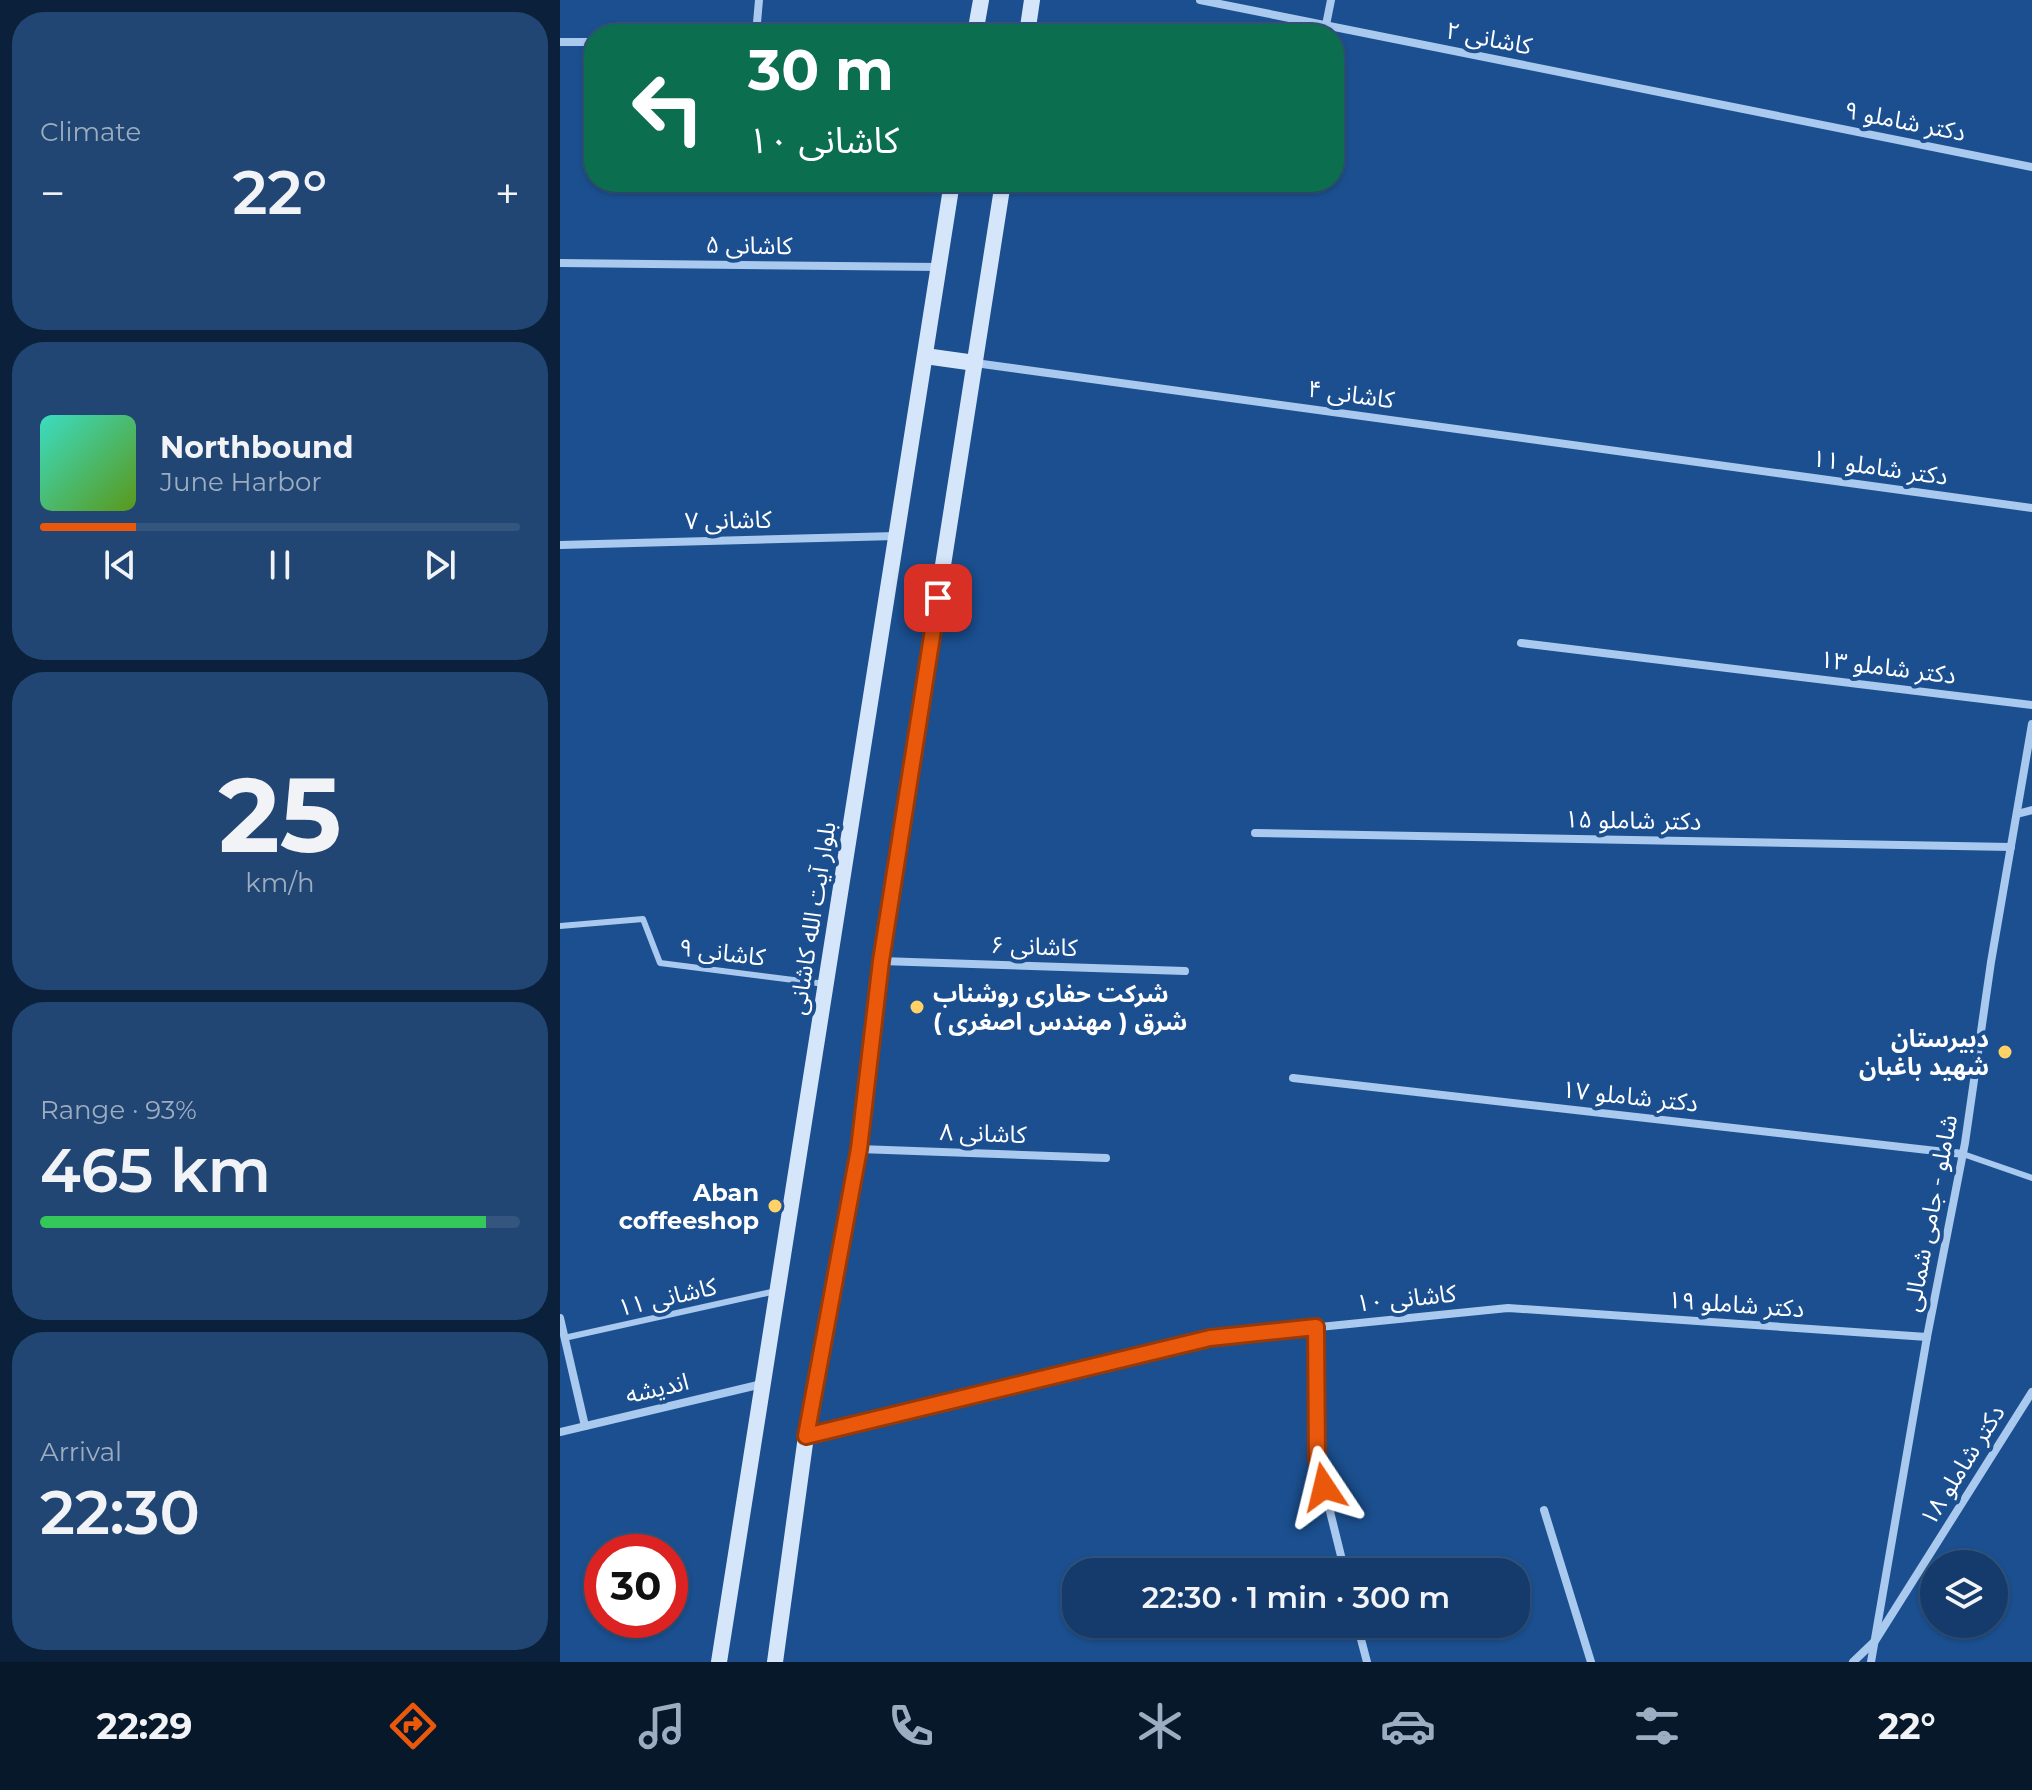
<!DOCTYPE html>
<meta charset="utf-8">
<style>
body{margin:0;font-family:Montserrat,"Noto Sans Arabic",sans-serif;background:#214673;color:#f1f3f6;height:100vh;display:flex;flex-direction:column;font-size:30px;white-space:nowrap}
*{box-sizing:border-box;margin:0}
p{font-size:26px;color:#9dadc1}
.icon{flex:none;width:44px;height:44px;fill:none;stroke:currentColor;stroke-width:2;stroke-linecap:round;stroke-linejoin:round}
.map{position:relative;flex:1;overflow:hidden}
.sheet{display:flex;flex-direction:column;gap:12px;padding:12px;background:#0b203b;width:560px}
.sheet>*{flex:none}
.banner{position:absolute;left:24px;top:24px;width:760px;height:168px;border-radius:32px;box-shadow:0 2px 6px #0004,0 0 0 2px #33557e;background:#0b6e4f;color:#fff;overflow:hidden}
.fabs{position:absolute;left:1360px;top:1550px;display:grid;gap:16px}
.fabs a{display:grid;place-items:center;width:88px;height:88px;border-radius:50%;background:#143b6b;box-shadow:0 2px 6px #0004,0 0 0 2px #33557e;font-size:40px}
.speed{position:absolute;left:24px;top:1534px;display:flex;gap:16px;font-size:40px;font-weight:700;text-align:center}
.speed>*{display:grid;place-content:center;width:104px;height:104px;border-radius:50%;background:#143b6b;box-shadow:0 2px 6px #0004,0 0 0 2px #33557e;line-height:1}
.speed .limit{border:12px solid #d22;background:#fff;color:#111}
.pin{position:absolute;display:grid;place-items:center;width:68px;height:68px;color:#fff;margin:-34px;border-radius:16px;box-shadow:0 4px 12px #0006}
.me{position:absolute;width:88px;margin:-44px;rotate:350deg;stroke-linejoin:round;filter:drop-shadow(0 0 6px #0008)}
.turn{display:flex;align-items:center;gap:28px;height:168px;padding:0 32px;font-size:36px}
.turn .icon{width:104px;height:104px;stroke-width:2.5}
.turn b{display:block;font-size:56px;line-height:68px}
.big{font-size:60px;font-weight:600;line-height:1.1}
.sheet .card{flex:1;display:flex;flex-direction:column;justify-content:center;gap:12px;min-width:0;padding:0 28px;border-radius:32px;background:#214673}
.sheet .dial{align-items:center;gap:0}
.dial b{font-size:104px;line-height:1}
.song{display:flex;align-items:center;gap:24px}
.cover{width:96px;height:96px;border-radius:12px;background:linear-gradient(135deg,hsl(170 70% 55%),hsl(90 70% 35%))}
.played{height:8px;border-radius:4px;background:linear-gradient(90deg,#ea580c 20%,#33557e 20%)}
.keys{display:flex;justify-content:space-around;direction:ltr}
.heat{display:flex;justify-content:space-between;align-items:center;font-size:44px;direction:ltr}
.charge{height:12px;border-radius:6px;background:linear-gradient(90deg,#34c759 93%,#33557e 0)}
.trip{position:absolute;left:502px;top:1558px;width:468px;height:80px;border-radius:32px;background:#143b6b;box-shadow:0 2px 6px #0004,0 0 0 2px #33557e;font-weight:600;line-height:80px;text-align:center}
.dock{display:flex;height:128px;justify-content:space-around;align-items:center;background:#08182b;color:#9dadc1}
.dock .icon{width:56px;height:56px}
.dock .active{color:#ea580c}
.dock b{font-size:36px;color:#f1f3f6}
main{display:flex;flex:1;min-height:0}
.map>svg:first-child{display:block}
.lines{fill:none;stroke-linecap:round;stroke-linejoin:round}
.lane{stroke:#a9c9ee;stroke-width:6}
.street{stroke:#a9c9ee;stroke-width:8}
.secondary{stroke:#d6e6fa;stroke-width:16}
.route-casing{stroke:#983908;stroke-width:20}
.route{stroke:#ea580c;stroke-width:14}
.poi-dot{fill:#ffd166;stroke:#1b4f8f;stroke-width:3}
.labels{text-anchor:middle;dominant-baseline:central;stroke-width:8;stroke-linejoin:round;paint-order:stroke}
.street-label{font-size:24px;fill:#fff;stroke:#1b4f8f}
.poi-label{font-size:24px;font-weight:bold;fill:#fff;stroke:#1b4f8f;text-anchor:end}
</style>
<main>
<section class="sheet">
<div class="card"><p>Climate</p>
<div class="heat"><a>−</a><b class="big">22°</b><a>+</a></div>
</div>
<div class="card">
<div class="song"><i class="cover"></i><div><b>Northbound</b><p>June Harbor</p></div></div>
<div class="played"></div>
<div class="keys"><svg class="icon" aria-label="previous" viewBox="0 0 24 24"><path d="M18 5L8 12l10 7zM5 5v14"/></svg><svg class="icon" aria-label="pause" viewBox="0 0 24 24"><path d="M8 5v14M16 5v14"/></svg><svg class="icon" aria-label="next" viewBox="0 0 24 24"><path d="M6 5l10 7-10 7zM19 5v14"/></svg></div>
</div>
<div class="card dial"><b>25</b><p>km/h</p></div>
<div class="card"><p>Range · 93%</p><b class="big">465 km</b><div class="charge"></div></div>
<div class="card"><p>Arrival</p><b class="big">22:30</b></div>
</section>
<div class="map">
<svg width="1472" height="1662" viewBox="0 0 1472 1662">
<rect width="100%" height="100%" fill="#1b4f8f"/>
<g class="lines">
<g class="lane">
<path d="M 0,926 L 83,919 L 100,963 L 265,984"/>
<path d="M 1403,1154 L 1472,1178"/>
<path d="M 4,1338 L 216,1291"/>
</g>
<g class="street">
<path d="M 640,0 L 1472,167"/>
<path d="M 766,25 L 771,0"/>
<path d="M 196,34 L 199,0"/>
<path d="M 0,42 L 34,42"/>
<path d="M 0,263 L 379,267"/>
<path d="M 415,363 L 1472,508"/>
<path d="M 0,545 L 336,536"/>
<path d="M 961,643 L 1472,705"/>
<path d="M 1457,814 L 1472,810"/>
<path d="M 695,833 L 1451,847"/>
<path d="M 321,961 L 625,971"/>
<path d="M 733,1078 L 1403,1154"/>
<path d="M 299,1149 L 546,1158"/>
<path d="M 0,1318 L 25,1426"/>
<path d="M 756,1327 L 757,1459 L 785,1572"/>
<path d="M 0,1432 L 202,1384"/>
<path d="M 247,1436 L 650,1338 L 948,1308 L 1367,1337"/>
<path d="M 984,1510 L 1031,1662"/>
<path d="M 797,1624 L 807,1662"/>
<path d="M 1293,1662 L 1315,1641 L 1472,1392"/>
<path d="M 1311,1662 L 1367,1337 L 1405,1143 L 1431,962 L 1472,724"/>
</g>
<g class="secondary">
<path d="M 415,34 L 421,0"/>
<path d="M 467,34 L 472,0"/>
<path d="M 365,356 L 415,363"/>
<path d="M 159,1662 L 392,182"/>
<path d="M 215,1662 L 246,1436 L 299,1149 L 321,961 L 443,182"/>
</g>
</g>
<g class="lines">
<defs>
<path id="route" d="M 378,598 L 321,961 L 299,1149 L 246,1436 L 650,1338 L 756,1327 L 757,1459 L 764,1487"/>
</defs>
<use href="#route" class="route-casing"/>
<use href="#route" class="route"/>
</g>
<g class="poi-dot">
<circle cx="357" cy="1007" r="8"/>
<circle cx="1445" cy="1052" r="8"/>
<circle cx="215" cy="1206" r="8"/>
</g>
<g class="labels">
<g class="street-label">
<text transform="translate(929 38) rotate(11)">کاشانی ۲</text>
<text transform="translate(1345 121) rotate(11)">دکتر شاملو ۹</text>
<text transform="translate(189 245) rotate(1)">کاشانی ۵</text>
<text transform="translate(791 394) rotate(8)">کاشانی ۴</text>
<text transform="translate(1320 467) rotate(8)">دکتر شاملو ۱۱</text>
<text transform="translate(168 520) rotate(-1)">کاشانی ۷</text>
<text transform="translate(1328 667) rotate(7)">دکتر شاملو ۱۳</text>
<text transform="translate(1073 820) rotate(1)">دکتر شاملو ۱۵</text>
<text transform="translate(252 918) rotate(-81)">بلوار آیت الله کاشانی</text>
<text transform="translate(474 946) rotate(2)">کاشانی ۶</text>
<text transform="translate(162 952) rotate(7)">کاشانی ۹</text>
<text transform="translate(1070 1096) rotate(6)">دکتر شاملو ۱۷</text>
<text transform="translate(423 1133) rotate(2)">کاشانی ۸</text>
<text transform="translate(1370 1213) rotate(-79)">شاملو - جامی شمالی</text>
<text transform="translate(107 1297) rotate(-13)">کاشانی ۱۱</text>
<text transform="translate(846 1298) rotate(-6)">کاشانی ۱۰</text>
<text transform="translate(1176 1304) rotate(4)">دکتر شاملو ۱۹</text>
<text transform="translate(97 1388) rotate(-13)">اندیشه</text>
<text transform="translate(1402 1465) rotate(-58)">دکتر شاملو ۱۸</text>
</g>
<g class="poi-label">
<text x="373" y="993" text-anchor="start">شرکت حفاری روشناب<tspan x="373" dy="28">شرق ( مهندس اصغری )</tspan></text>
<text x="1429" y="1038">دبیرستان<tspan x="1429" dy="28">شهید باغبان</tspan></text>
<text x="199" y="1192">Aban<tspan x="199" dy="28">coffeeshop</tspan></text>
</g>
</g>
</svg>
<div class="fabs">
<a><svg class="icon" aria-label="layers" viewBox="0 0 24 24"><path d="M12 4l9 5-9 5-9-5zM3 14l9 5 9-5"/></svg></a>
</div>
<div class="speed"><div class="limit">30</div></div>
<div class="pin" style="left:378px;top:598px;background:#d93025"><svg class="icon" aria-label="arrive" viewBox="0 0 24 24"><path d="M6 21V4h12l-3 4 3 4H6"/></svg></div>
<svg class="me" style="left:764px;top:1487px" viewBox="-20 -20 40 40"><path d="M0-17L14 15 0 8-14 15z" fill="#ea580c" stroke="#fff" stroke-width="4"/></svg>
<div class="trip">22:30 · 1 min · 300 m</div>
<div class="banner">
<div class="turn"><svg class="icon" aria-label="left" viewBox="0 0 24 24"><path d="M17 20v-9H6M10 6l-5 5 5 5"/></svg><div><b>30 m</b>کاشانی ۱۰</div></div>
</div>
</div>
</main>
<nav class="dock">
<b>22:29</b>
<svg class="icon active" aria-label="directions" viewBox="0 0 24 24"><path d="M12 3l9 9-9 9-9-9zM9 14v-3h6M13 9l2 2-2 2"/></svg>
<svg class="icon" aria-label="music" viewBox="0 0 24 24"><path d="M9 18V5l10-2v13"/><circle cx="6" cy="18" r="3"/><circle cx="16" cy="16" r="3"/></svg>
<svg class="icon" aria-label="phone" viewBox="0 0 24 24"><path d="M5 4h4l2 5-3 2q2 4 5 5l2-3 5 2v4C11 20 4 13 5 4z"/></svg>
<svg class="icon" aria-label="climate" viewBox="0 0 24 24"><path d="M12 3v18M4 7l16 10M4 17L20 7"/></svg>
<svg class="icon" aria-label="car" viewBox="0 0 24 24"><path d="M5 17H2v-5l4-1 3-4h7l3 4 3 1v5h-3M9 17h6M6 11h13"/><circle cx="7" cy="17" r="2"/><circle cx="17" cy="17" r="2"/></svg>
<svg class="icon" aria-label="filters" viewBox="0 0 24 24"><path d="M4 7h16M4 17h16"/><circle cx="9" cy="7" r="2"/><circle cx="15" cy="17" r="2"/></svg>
<b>22°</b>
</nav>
